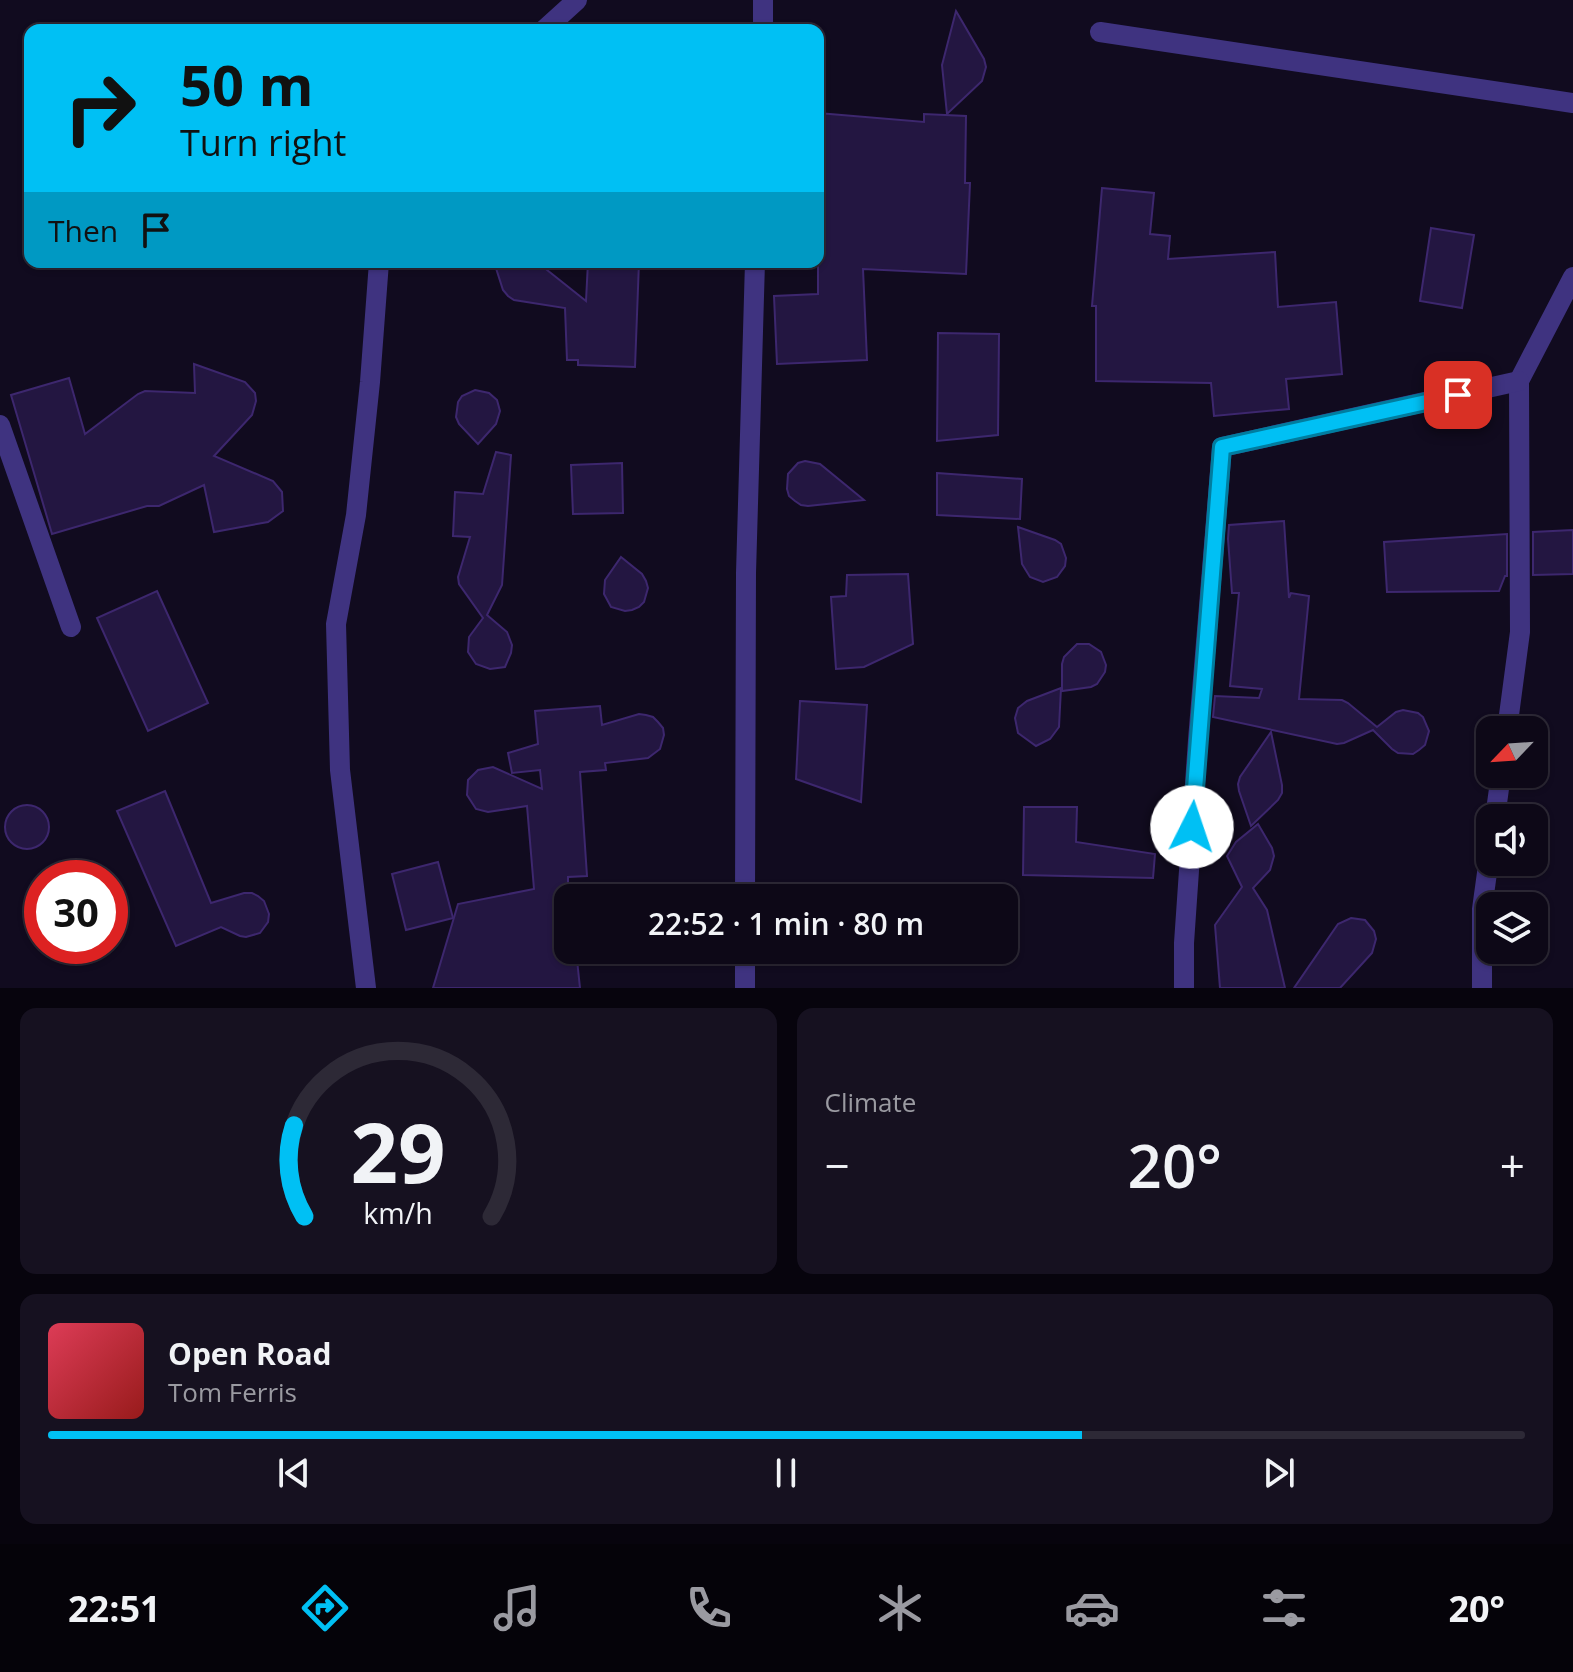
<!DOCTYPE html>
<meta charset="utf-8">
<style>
body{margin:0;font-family:"Open Sans",sans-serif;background:#161120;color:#f1f3f6;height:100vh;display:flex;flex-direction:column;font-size:30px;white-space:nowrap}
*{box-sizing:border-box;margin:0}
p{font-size:26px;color:#9a9aa1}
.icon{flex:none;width:44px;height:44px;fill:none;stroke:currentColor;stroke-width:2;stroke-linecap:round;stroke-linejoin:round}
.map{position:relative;height:988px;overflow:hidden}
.side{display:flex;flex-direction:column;gap:20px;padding:20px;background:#07040d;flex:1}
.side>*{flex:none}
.banner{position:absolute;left:24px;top:24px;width:800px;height:244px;border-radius:16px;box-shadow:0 2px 6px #0004,0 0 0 2px #2d2936;background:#00c0f4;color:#111;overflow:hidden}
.needle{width:52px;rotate:245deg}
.buttons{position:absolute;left:1476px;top:716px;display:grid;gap:16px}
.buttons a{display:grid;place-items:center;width:72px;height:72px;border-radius:16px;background:#0d0817;box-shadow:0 2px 6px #0004,0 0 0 2px #2d2936;font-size:40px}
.speed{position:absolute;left:24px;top:860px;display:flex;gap:16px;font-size:40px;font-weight:700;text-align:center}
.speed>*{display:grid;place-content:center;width:104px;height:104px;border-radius:50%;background:#0d0817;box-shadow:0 2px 6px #0004,0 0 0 2px #2d2936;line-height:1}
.speed .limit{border:12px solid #d22;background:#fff;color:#111}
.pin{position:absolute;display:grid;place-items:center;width:68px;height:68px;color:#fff;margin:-34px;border-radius:16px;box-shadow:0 4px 12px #0006}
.me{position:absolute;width:88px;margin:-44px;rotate:4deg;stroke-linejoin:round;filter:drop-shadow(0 0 6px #0008)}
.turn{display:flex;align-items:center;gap:28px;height:168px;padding:0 24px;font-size:36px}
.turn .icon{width:104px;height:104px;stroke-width:2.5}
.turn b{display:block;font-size:56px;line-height:68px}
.then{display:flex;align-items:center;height:76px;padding:0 24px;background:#0003;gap:16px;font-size:30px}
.big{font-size:60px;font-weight:600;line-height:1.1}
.side .widget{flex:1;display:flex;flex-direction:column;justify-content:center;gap:12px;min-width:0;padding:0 28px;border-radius:16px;background:#161120}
.side .dial{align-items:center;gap:0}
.dial svg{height:208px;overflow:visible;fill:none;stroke:#2d2936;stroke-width:7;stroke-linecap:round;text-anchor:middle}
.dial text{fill:#f1f3f6;stroke:none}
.song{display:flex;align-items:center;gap:24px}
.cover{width:96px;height:96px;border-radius:12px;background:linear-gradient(135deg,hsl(350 70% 55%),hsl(0 70% 35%))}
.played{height:8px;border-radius:4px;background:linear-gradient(90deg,#00c0f4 70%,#2d2936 70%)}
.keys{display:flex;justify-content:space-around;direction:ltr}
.heat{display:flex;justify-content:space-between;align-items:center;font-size:44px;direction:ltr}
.side .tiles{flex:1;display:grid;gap:20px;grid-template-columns:1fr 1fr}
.widget:last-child{grid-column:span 2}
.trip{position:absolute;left:554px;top:884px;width:464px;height:80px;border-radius:16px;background:#0d0817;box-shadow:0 2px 6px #0004,0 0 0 2px #2d2936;font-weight:600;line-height:80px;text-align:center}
.tabs{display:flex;height:128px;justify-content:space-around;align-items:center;background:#050309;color:#9a9aa1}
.tabs .icon{width:56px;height:56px}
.tabs .current{color:#00c0f4}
.tabs b{font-size:36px;color:#f1f3f6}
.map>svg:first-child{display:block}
.building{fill:#231641;stroke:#3d276e;stroke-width:2}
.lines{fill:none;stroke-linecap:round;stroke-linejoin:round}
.minor{stroke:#3f3380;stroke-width:20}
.route-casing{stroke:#007d9f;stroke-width:20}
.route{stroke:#00c0f4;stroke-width:14}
</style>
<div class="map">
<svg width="1573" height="988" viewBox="0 0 1573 988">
<rect width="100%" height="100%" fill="#110b1f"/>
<g class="building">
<path d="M 956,11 L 984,59 L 986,67 L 982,81 L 947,114 L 942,65 Z"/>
<path d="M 818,113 L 924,122 L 924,114 L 966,116 L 965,183 L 970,183 L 966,274 L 863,269 L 867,360 L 777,364 L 774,296 L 818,294 Z"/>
<path d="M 1102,188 L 1154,193 L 1150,234 L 1170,236 L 1168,259 L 1275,252 L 1278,307 L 1336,302 L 1342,374 L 1286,379 L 1289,409 L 1214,416 L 1211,383 L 1096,381 L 1096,306 L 1092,306 Z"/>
<path d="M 1431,228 L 1474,235 L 1462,308 L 1420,301 Z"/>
<path d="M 494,262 L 537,262 L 586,301 L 588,262 L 639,262 L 635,367 L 578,365 L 578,360 L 567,360 L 565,308 L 514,300 L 508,296 L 503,290 Z"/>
<path d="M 938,333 L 999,334 L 998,435 L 937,441 Z"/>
<path d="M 194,364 L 245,382 L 255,393 L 256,401 L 252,415 L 214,456 L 273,481 L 282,492 L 283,511 L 268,522 L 214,532 L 204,485 L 159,506 L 147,506 L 52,534 L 11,395 L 69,378 L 85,434 L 138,394 L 145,391 L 195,393 Z"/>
<path d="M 475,390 L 489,393 L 497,400 L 500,411 L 496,424 L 478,444 L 459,424 L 456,417 L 458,402 L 462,396 Z"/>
<path d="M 496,452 L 511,455 L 502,585 L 487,615 L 507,632 L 512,645 L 511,653 L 505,667 L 490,669 L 476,664 L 468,652 L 469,637 L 483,618 L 459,584 L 458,577 L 470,537 L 453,536 L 455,492 L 483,494 Z"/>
<path d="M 805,461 L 820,464 L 864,500 L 808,506 L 801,505 L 795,501 L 789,496 L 787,489 L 788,474 L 798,463 Z"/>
<path d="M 622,463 L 623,513 L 573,514 L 571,465 Z"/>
<path d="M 937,473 L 1022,479 L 1020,519 L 937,515 Z"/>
<path d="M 1284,521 L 1289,598 L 1291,593 L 1309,596 L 1299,699 L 1342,700 L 1348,703 L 1377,727 L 1396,712 L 1403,710 L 1418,713 L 1423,717 L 1429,731 L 1425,745 L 1419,750 L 1413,754 L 1398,753 L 1392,749 L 1373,730 L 1344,743 L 1337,744 L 1213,717 L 1215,696 L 1259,698 L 1262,689 L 1230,686 L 1239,593 L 1232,593 L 1228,539 L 1229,525 Z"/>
<path d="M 1018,527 L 1055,540 L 1061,544 L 1066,558 L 1065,566 L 1057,577 L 1043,582 L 1030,577 L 1022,564 Z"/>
<path d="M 1573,530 L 1573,574 L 1533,575 L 1533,532 Z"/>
<path d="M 1507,534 L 1507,576 L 1505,576 L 1499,591 L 1387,592 L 1384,542 Z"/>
<path d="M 621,557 L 642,574 L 646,581 L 648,588 L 644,602 L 639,607 L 632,610 L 625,611 L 611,607 L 604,594 L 605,580 Z"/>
<path d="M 908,574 L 913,644 L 864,667 L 836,669 L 831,597 L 846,596 L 847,575 Z"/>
<path d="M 157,591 L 208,703 L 148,731 L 97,618 Z"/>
<path d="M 1077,644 L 1089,644 L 1101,652 L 1106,665 L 1105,672 L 1097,684 L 1091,687 L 1062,691 L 1062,664 L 1064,657 Z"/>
<path d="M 1061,688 L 1059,727 L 1050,739 L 1036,746 L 1018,733 L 1015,718 L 1018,708 L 1027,701 Z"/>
<path d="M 800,701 L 867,705 L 861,802 L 796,779 Z"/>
<path d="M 600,706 L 602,725 L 639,714 L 646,715 L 653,717 L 658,722 L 663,728 L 664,735 L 660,749 L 648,758 L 605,763 L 606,770 L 580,772 L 587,876 L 568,877 L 568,950 L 576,950 L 580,988 L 433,988 L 458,904 L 534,889 L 527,806 L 488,812 L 476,809 L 467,795 L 468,780 L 478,770 L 493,767 L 542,789 L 540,770 L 512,773 L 508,753 L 538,744 L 535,711 Z"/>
<path d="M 1271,732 L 1282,785 L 1282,793 L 1278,800 L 1251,826 L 1239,791 L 1238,784 L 1240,777 Z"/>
<path d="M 165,791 L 211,903 L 244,893 L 252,893 L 258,896 L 264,901 L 269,914 L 268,922 L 260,933 L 246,937 L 240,936 L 221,927 L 176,946 L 117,811 Z"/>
<circle cx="27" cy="827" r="22"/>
<path d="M 1024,807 L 1077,807 L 1076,842 L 1155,854 L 1153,878 L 1023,875 Z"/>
<path d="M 1258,824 L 1272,848 L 1274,856 L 1270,870 L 1253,888 L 1267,910 L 1285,988 L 1220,988 L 1215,925 L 1242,887 L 1227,856 L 1236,842 Z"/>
<path d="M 438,862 L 453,918 L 406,930 L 392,874 Z"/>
<path d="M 1351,918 L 1365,920 L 1374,931 L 1376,939 L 1372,953 L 1340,988 L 1294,988 L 1338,924 Z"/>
</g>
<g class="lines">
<g class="minor">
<path d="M 544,30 L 577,0"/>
<path d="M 763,30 L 763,0"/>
<path d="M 1100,32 L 1573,103"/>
<path d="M 0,425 L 71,627"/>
<path d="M 1507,730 L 1520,632 L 1519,381 L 1573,277"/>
<path d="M 1495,818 L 1501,774"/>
<path d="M 745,898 L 746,573 L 755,262"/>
<path d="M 366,988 L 340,770 L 336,624 L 356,515 L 370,382 L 379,262"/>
<path d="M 745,988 L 745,950"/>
<path d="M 1184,988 L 1184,943 L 1198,740 L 1222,447 L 1519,381"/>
<path d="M 1482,988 L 1482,909 L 1490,851"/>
</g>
</g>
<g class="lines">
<defs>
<path id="route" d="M 1192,827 L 1222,447 L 1458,395"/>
</defs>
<use href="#route" class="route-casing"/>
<use href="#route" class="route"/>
</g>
</svg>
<div class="buttons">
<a><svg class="needle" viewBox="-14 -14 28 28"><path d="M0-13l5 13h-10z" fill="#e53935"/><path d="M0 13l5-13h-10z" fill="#9a9aa1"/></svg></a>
<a><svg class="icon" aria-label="sound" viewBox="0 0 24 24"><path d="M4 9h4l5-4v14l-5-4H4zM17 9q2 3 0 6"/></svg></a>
<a><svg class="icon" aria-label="layers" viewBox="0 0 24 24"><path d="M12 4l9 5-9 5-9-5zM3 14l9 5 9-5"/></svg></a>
</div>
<div class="speed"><div class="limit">30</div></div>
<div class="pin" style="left:1458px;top:395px;background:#d93025"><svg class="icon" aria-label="arrive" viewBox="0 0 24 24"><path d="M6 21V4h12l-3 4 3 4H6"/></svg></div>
<svg class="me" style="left:1192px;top:827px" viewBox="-20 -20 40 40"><circle r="19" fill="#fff"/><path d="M0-13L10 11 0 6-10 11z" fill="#00c0f4"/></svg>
<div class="trip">22:52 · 1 min · 80 m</div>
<div class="banner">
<div class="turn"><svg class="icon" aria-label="right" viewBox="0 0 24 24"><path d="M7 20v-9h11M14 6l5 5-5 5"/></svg><div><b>50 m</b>Turn right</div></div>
<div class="then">Then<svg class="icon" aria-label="arrive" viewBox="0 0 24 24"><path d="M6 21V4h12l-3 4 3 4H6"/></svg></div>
</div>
</div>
<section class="side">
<div class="tiles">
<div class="widget dial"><svg viewBox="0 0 100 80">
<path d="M14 69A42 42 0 1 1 86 69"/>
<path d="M14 69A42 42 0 0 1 10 34" stroke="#00c0f4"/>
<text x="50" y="56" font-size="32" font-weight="700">29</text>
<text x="50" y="72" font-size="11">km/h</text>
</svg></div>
<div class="widget"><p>Climate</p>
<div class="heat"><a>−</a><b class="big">20°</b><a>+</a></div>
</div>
<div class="widget">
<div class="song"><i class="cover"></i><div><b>Open Road</b><p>Tom Ferris</p></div></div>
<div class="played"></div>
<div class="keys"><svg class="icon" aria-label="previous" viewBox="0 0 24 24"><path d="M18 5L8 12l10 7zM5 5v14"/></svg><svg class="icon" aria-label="pause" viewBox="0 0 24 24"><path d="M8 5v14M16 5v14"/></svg><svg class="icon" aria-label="next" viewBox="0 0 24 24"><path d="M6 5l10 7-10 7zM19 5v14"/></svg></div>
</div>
</div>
</section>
<nav class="tabs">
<b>22:51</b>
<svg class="icon current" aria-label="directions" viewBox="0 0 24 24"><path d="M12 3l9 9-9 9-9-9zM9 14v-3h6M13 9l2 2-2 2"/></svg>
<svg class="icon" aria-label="music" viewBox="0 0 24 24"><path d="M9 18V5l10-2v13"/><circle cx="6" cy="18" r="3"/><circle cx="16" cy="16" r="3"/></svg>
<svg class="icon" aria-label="phone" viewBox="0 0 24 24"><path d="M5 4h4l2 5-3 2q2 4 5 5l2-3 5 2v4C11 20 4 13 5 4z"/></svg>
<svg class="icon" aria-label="climate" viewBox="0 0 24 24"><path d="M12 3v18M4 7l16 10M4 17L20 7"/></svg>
<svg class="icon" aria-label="car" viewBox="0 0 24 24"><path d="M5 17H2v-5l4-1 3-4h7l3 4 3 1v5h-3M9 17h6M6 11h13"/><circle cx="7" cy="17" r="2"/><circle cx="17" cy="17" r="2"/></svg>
<svg class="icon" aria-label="filters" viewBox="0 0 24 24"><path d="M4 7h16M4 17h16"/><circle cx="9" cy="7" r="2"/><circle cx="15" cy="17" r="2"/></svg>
<b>20°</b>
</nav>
